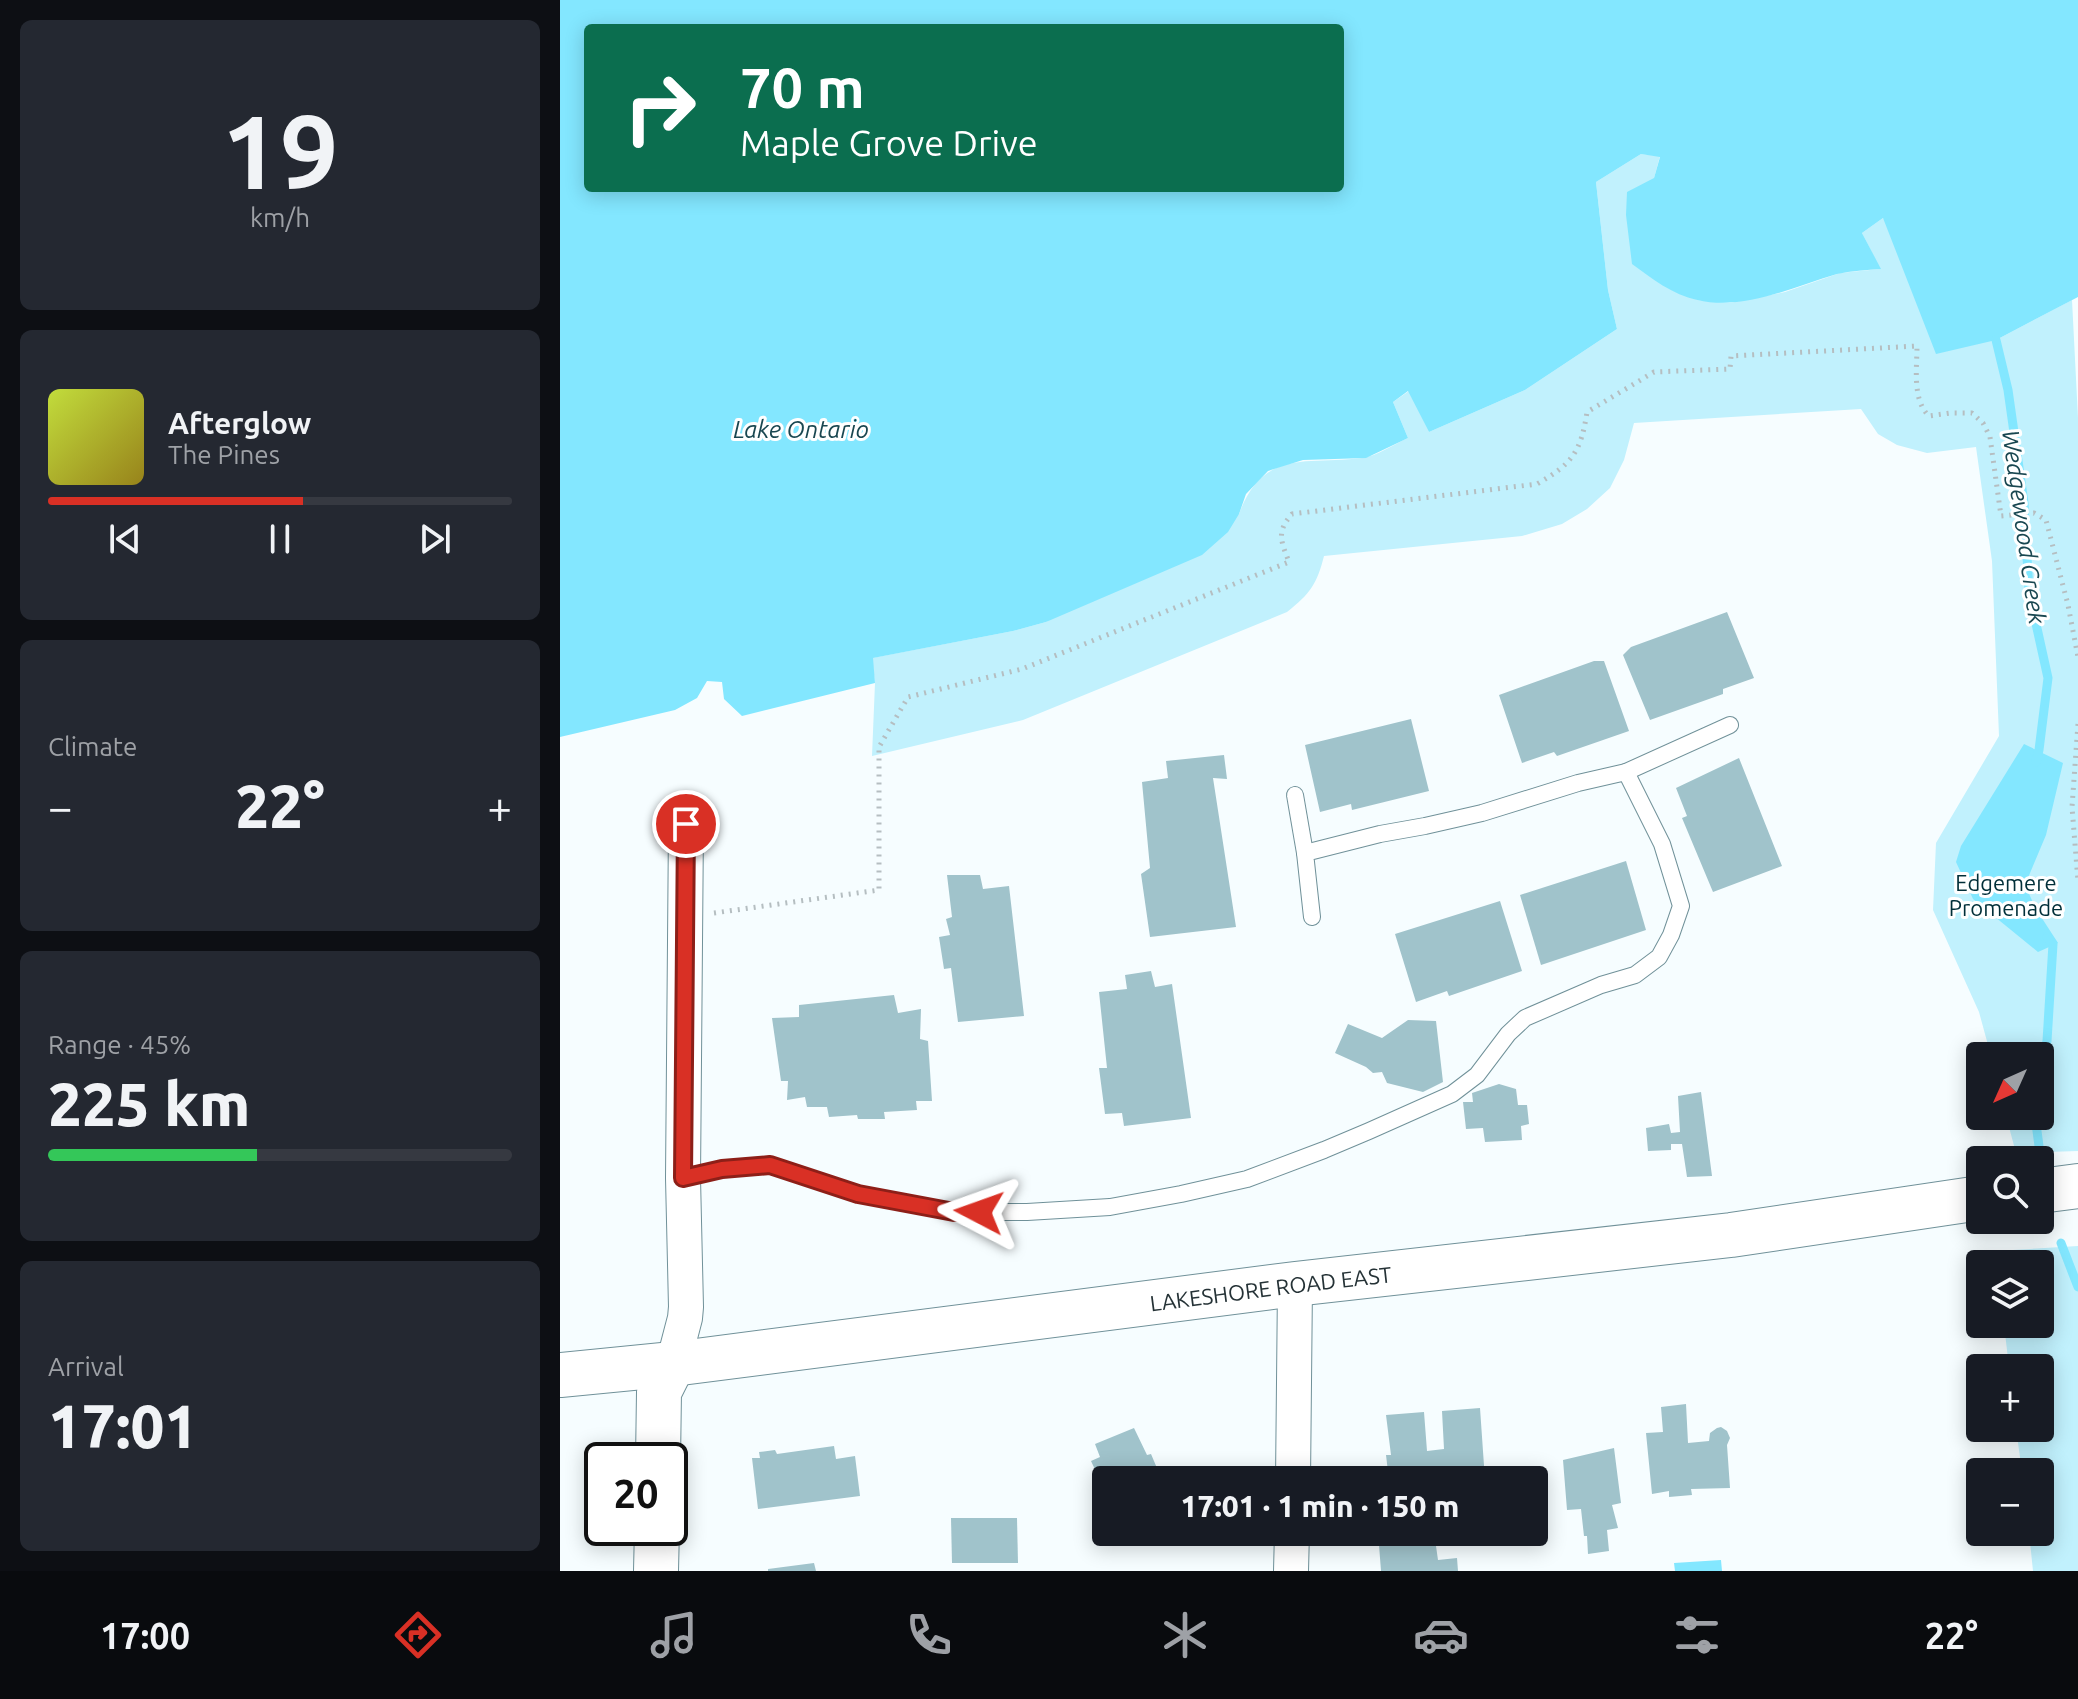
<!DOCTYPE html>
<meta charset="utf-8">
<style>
body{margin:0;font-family:Ubuntu,sans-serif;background:#242831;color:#f1f3f6;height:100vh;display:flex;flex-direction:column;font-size:30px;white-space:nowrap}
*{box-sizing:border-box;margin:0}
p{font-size:26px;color:#9ea1a6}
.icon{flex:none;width:44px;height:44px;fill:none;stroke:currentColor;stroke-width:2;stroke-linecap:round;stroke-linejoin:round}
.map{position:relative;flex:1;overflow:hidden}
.panel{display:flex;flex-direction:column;gap:20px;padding:20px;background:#0d0f14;width:560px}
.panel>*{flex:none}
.guide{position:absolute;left:24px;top:24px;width:760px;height:168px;border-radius:8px;box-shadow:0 4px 20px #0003;background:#0b6e4f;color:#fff;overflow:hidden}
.needle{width:52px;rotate:225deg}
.fabs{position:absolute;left:1406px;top:1042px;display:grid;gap:16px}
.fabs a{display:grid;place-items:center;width:88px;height:88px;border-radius:8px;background:#171b24;box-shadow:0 4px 20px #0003;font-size:40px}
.speed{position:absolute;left:24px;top:1442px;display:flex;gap:16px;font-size:40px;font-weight:700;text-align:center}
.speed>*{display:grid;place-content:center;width:104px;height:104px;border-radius:50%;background:#171b24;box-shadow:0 4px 20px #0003;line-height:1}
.speed .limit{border:4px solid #111;border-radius:12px;background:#fff;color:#111}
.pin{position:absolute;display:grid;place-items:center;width:68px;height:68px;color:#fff;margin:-34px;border:4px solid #fff;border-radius:50%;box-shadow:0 2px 8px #0007}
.me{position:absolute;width:88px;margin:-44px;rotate:274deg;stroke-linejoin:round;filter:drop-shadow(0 0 6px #0008)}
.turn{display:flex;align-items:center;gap:28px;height:168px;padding:0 24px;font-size:36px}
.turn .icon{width:104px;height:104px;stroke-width:2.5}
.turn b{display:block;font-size:56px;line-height:68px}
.big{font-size:60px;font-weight:800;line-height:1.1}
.panel .card{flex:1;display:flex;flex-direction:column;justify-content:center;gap:12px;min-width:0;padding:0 28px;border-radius:12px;background:#242831}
.panel .dial{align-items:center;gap:0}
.dial b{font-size:104px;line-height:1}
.song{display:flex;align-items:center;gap:24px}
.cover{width:96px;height:96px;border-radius:12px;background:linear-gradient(135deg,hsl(70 70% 55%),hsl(50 70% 35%))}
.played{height:8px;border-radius:4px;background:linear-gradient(90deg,#d93025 55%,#363941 55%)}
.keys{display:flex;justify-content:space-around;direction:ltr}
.heat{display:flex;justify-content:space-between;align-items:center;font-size:44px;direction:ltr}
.charge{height:12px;border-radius:6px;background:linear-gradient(90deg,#34c759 45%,#363941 0)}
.trip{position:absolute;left:532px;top:1466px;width:456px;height:80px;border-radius:8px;background:#171b24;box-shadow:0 4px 20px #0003;font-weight:800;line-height:80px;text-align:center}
.dock{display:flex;height:128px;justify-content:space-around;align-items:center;background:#090b0e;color:#9ea1a6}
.dock .icon{width:56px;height:56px}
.dock .selected{color:#d93025}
.dock b{font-size:36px;color:#f1f3f6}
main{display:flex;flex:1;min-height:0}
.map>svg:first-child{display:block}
.green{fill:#c1f1fd}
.water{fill:#83e7ff;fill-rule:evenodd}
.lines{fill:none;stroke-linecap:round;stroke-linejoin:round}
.stream{stroke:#83e7ff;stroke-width:9}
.building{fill:#a0c3cb}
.lane-casing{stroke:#709199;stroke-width:18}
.street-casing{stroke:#709199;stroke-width:36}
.secondary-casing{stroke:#709199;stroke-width:46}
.primary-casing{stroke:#709199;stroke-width:46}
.path{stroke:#b5bec1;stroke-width:5;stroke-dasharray:2 6;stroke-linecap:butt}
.lane{stroke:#fff;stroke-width:16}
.street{stroke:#fff;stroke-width:34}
.secondary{stroke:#fff;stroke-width:44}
.primary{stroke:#fff;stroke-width:44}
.route-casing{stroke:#8d1f18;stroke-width:20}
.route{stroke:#d93025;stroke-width:14}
.labels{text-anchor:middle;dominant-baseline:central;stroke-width:6;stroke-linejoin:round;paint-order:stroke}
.park-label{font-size:22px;fill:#002f39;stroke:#fff}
.street-label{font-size:22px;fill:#253236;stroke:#fff}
.water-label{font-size:24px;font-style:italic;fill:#194751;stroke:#fff}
</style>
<main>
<section class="panel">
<div class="card dial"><b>19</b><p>km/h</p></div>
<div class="card">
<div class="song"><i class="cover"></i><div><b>Afterglow</b><p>The Pines</p></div></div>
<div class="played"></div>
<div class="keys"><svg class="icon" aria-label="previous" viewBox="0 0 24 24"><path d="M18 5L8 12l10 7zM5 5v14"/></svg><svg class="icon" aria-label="pause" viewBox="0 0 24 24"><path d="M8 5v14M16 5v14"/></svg><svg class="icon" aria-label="next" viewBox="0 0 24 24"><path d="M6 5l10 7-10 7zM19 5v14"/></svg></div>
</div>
<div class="card"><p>Climate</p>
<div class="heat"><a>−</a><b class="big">22°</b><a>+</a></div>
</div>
<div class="card"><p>Range · 45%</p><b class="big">225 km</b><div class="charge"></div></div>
<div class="card"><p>Arrival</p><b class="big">17:01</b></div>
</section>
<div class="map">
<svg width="1518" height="1571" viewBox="0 0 1518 1571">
<rect width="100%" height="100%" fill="#f6fdff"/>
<g class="green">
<path d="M 1081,154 L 1100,156 L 1094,178 L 1136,300 L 1170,303 L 1225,292 L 1280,273 L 1320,269 L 1302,233 L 1323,218 L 1436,340 L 1512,300 L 1518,418 L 1518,1151 L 1456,1153 L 1446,1116 L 1480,1116 L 1480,1056 L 1431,1056 L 1419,1012 L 1373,910 L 1376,843 L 1439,736 L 1432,561 L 1416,447 L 1367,453 L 1337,445 L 1318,434 L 1301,409 L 1074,423 L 1064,460 L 1050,488 L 1027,509 L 1002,524 L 962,536 L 764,556 C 757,584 750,594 727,612 L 463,720 L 312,756 L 315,683 L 312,658 L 453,631 L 486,622 L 679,514 C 703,448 747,465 802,458 C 817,456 834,444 848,438 L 833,402 L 849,391 L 869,432 L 965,390 L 1057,329 L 1048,290 L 1036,182 Z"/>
<path d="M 1518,1246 L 1518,1571 L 1473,1571 L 1469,1532 L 1480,1532 L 1480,1472 L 1462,1472 L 1456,1428 L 1480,1428 L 1480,1368 L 1449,1368 L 1444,1324 L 1480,1324 L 1480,1264 L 1437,1264 L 1436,1251 Z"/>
</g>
<g class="water">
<path d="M 0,0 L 1518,0 L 1518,297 L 1436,340 L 1376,354 L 1323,218 L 1302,233 L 1321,269 C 1307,270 1291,271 1277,274 C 1232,287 1185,311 1137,300 C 1113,295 1091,278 1072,264 L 1066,215 L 1067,192 L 1094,178 L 1100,157 L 1081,154 L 1036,182 L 1048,290 L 1057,329 L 965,390 L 869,432 L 848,391 L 833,402 L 848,438 L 806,458 L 743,460 L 708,471 L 686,494 L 679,514 L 668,532 L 642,555 L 486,622 L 453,631 L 313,658 L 315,683 L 182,716 L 164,699 L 162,682 L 147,681 L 137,698 L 115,710 L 0,737 ZM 28,28 L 780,28 L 780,188 L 28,188 Z"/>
<path d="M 1464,744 L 1503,763 L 1486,835 L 1465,885 L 1476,909 L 1498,943 L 1478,952 L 1413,899 L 1396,862 L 1401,846 Z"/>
<path d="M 1161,1560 L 1162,1571 L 1115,1571 L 1114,1563 Z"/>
</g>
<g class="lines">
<g class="stream">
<path d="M 1436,340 L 1448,390 L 1464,503 L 1469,592 L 1488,678 L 1479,750 L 1476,762"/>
<path d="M 1480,1070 L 1487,1041 L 1493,944 L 1487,937"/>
<path d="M 1475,1116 L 1479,1146"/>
<path d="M 1501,1243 L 1518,1287"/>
</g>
</g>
<g class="building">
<path d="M 1167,612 L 1194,678 L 1163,689 L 1163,694 L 1090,720 L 1063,655 L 1071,647 Z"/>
<path d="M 1034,661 L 1044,661 L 1069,731 L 997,756 L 994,752 L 962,763 L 939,695 Z"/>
<path d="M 851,719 L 869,791 L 792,810 L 791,804 L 760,812 L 745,745 Z"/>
<path d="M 664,755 L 667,779 L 653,778 L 676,927 L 590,937 L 581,874 L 590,868 L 582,782 L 608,778 L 606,761 Z"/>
<path d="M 1179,758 L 1222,866 L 1153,892 L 1122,818 L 1127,816 L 1116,788 Z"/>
<path d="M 1066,861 L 1086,930 L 981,965 L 960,895 Z"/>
<path d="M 387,875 L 420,875 L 423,889 L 449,886 L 464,1016 L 398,1022 L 391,968 L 384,969 L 379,937 L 390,935 L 386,919 L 392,917 Z"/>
<path d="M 940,901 L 962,971 L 889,996 L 887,991 L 856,1002 L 835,934 Z"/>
<path d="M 591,971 L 595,987 L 612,984 L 631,1118 L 564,1126 L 562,1113 L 545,1114 L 539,1068 L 547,1068 L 539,992 L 567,989 L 565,975 Z"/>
<path d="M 334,995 L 338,1013 L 361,1009 L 360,1039 L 368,1041 L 372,1101 L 356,1101 L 357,1110 L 324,1112 L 325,1119 L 298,1119 L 297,1115 L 269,1117 L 267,1107 L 247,1107 L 245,1097 L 227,1100 L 228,1081 L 221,1081 L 212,1018 L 239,1017 L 239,1005 Z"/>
<path d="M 848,1020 L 876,1021 L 883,1082 L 863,1092 L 827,1083 L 822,1072 L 813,1073 L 806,1067 L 775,1053 L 788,1024 L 822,1038 Z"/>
<path d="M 939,1084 L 956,1089 L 958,1105 L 967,1105 L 969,1124 L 961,1126 L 962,1140 L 925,1142 L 923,1128 L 906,1129 L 903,1102 L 913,1102 L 912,1093 Z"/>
<path d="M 1141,1092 L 1152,1176 L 1127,1177 L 1122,1144 L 1111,1144 L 1111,1150 L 1088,1151 L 1086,1128 L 1109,1124 L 1111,1133 L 1120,1132 L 1118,1096 Z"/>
<path d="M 1126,1404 L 1128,1443 L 1149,1441 L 1150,1433 L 1157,1428 L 1161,1427 L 1167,1431 L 1170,1438 L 1167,1445 L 1170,1488 L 1131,1489 L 1132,1495 L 1109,1497 L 1109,1491 L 1092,1494 L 1086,1433 L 1103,1432 L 1101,1407 Z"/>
<path d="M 920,1408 L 925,1480 L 829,1480 L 826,1455 L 831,1455 L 826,1415 L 864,1412 L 867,1451 L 884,1449 L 882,1411 Z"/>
<path d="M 574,1428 L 587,1455 L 591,1454 L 602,1480 L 546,1480 L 546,1493 L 531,1461 L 540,1457 L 535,1444 Z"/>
<path d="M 274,1446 L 276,1459 L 295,1456 L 300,1496 L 198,1509 L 192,1458 L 200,1458 L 199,1452 L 215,1450 L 217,1454 Z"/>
<path d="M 1054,1448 L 1061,1503 L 1052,1505 L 1058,1528 L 1047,1530 L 1049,1551 L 1028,1554 L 1027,1536 L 1024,1536 L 1021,1509 L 1007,1510 L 1003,1460 Z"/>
<path d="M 391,1518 L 457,1518 L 458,1563 L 392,1563 Z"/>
<path d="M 818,1532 L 895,1532 L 895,1544 L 876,1546 L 878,1560 L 897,1558 L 898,1571 L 821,1571 Z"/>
<path d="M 254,1563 L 256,1571 L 208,1571 L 208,1569 Z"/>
</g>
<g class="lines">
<defs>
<g id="lane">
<path d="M 1066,772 L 1170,725"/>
<path d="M 735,795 L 745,853"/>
<path d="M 123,1178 L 162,1169 L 210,1165 L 298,1194 L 394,1212 L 467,1212 L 550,1207 L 621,1194 L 687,1179 L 764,1150 L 809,1131 L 892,1094 L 917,1075 L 948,1034 L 965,1018 L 1041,985 L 1075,975 L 1099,957 L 1111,935 L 1121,906 L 1102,844 L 1066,772 L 1018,783 L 922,813 L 865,826 L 820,834 L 745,853 L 752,917"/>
</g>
<g id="street">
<path d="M 113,1364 L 125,1318 L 126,1307 L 123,1178 L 126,824"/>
<path d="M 733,1480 L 735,1284"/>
<path d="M 731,1571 L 732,1532"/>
</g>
<g id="secondary">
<path d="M 98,1460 L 99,1392 L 113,1364"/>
<path d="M 96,1571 L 97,1528"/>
</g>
<g id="primary">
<path d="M 1480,1191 L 1518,1186"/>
<path id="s1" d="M 0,1375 L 113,1364 L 735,1284 L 1171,1235 L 1420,1198"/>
</g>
</defs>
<use href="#lane" class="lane-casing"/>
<use href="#street" class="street-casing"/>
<use href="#secondary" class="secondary-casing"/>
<use href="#primary" class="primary-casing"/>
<g class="path">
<path d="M 1518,724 L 1512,807 L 1518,881"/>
<path d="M 154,913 L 319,890 L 319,747 L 348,697 L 462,669 L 729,562 C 721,541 716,532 732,514 L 977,484 C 1012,464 1021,452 1027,412 L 1094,372 L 1170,369 L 1171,356 L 1357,346 C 1357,368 1352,400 1369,416 L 1390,413 L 1412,413 L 1423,423 L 1430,437 L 1441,516 L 1474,513 L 1486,520 L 1508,605 L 1518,657"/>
</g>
<use href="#lane" class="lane"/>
<use href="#street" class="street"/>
<use href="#secondary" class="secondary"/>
<use href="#primary" class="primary"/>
</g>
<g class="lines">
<defs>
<path id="route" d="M 126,824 L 123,1178 L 162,1169 L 210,1165 L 298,1194 L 394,1212 L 419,1212"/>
</defs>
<use href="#route" class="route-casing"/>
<use href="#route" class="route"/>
</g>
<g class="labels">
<g class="park-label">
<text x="1446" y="882">Edgemere<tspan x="1446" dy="25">Promenade</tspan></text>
</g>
<g class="street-label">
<text stroke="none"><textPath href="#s1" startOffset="716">LAKESHORE ROAD EAST</textPath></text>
</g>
<g class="water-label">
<text x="241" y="429">Lake Ontario</text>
<text transform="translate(1464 527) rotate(82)">Wedgewood Creek</text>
</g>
</g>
</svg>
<div class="fabs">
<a><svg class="needle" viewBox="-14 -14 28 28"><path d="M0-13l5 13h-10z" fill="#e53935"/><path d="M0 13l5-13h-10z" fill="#9ea1a6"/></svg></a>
<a><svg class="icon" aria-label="search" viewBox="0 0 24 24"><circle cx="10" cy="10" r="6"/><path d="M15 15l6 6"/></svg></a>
<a><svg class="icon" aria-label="layers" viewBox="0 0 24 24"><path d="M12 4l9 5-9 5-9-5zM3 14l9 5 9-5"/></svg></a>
<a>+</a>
<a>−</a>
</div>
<div class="speed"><div class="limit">20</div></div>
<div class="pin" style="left:126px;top:824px;background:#d93025"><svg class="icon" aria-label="arrive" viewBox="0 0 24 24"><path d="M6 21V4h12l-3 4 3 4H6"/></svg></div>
<svg class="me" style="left:419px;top:1212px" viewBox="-20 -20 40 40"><path d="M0-17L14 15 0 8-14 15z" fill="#d93025" stroke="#fff" stroke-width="4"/></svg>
<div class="trip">17:01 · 1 min · 150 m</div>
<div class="guide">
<div class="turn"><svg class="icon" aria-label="right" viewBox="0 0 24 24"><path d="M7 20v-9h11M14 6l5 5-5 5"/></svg><div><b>70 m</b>Maple Grove Drive</div></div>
</div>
</div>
</main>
<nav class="dock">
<b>17:00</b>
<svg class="icon selected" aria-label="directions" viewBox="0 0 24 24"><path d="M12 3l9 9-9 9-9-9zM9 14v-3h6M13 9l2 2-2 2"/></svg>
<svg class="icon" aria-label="music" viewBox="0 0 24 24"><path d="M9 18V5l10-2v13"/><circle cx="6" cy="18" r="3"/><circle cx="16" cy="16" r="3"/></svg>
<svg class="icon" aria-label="phone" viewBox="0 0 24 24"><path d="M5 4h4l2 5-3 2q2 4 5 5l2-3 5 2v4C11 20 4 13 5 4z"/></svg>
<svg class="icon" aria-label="climate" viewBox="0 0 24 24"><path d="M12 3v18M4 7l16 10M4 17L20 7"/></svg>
<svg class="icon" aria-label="car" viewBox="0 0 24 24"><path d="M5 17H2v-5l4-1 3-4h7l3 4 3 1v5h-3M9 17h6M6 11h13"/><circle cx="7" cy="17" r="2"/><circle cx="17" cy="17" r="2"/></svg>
<svg class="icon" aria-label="filters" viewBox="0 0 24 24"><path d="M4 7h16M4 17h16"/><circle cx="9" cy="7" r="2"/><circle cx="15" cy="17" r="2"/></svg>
<b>22°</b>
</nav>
